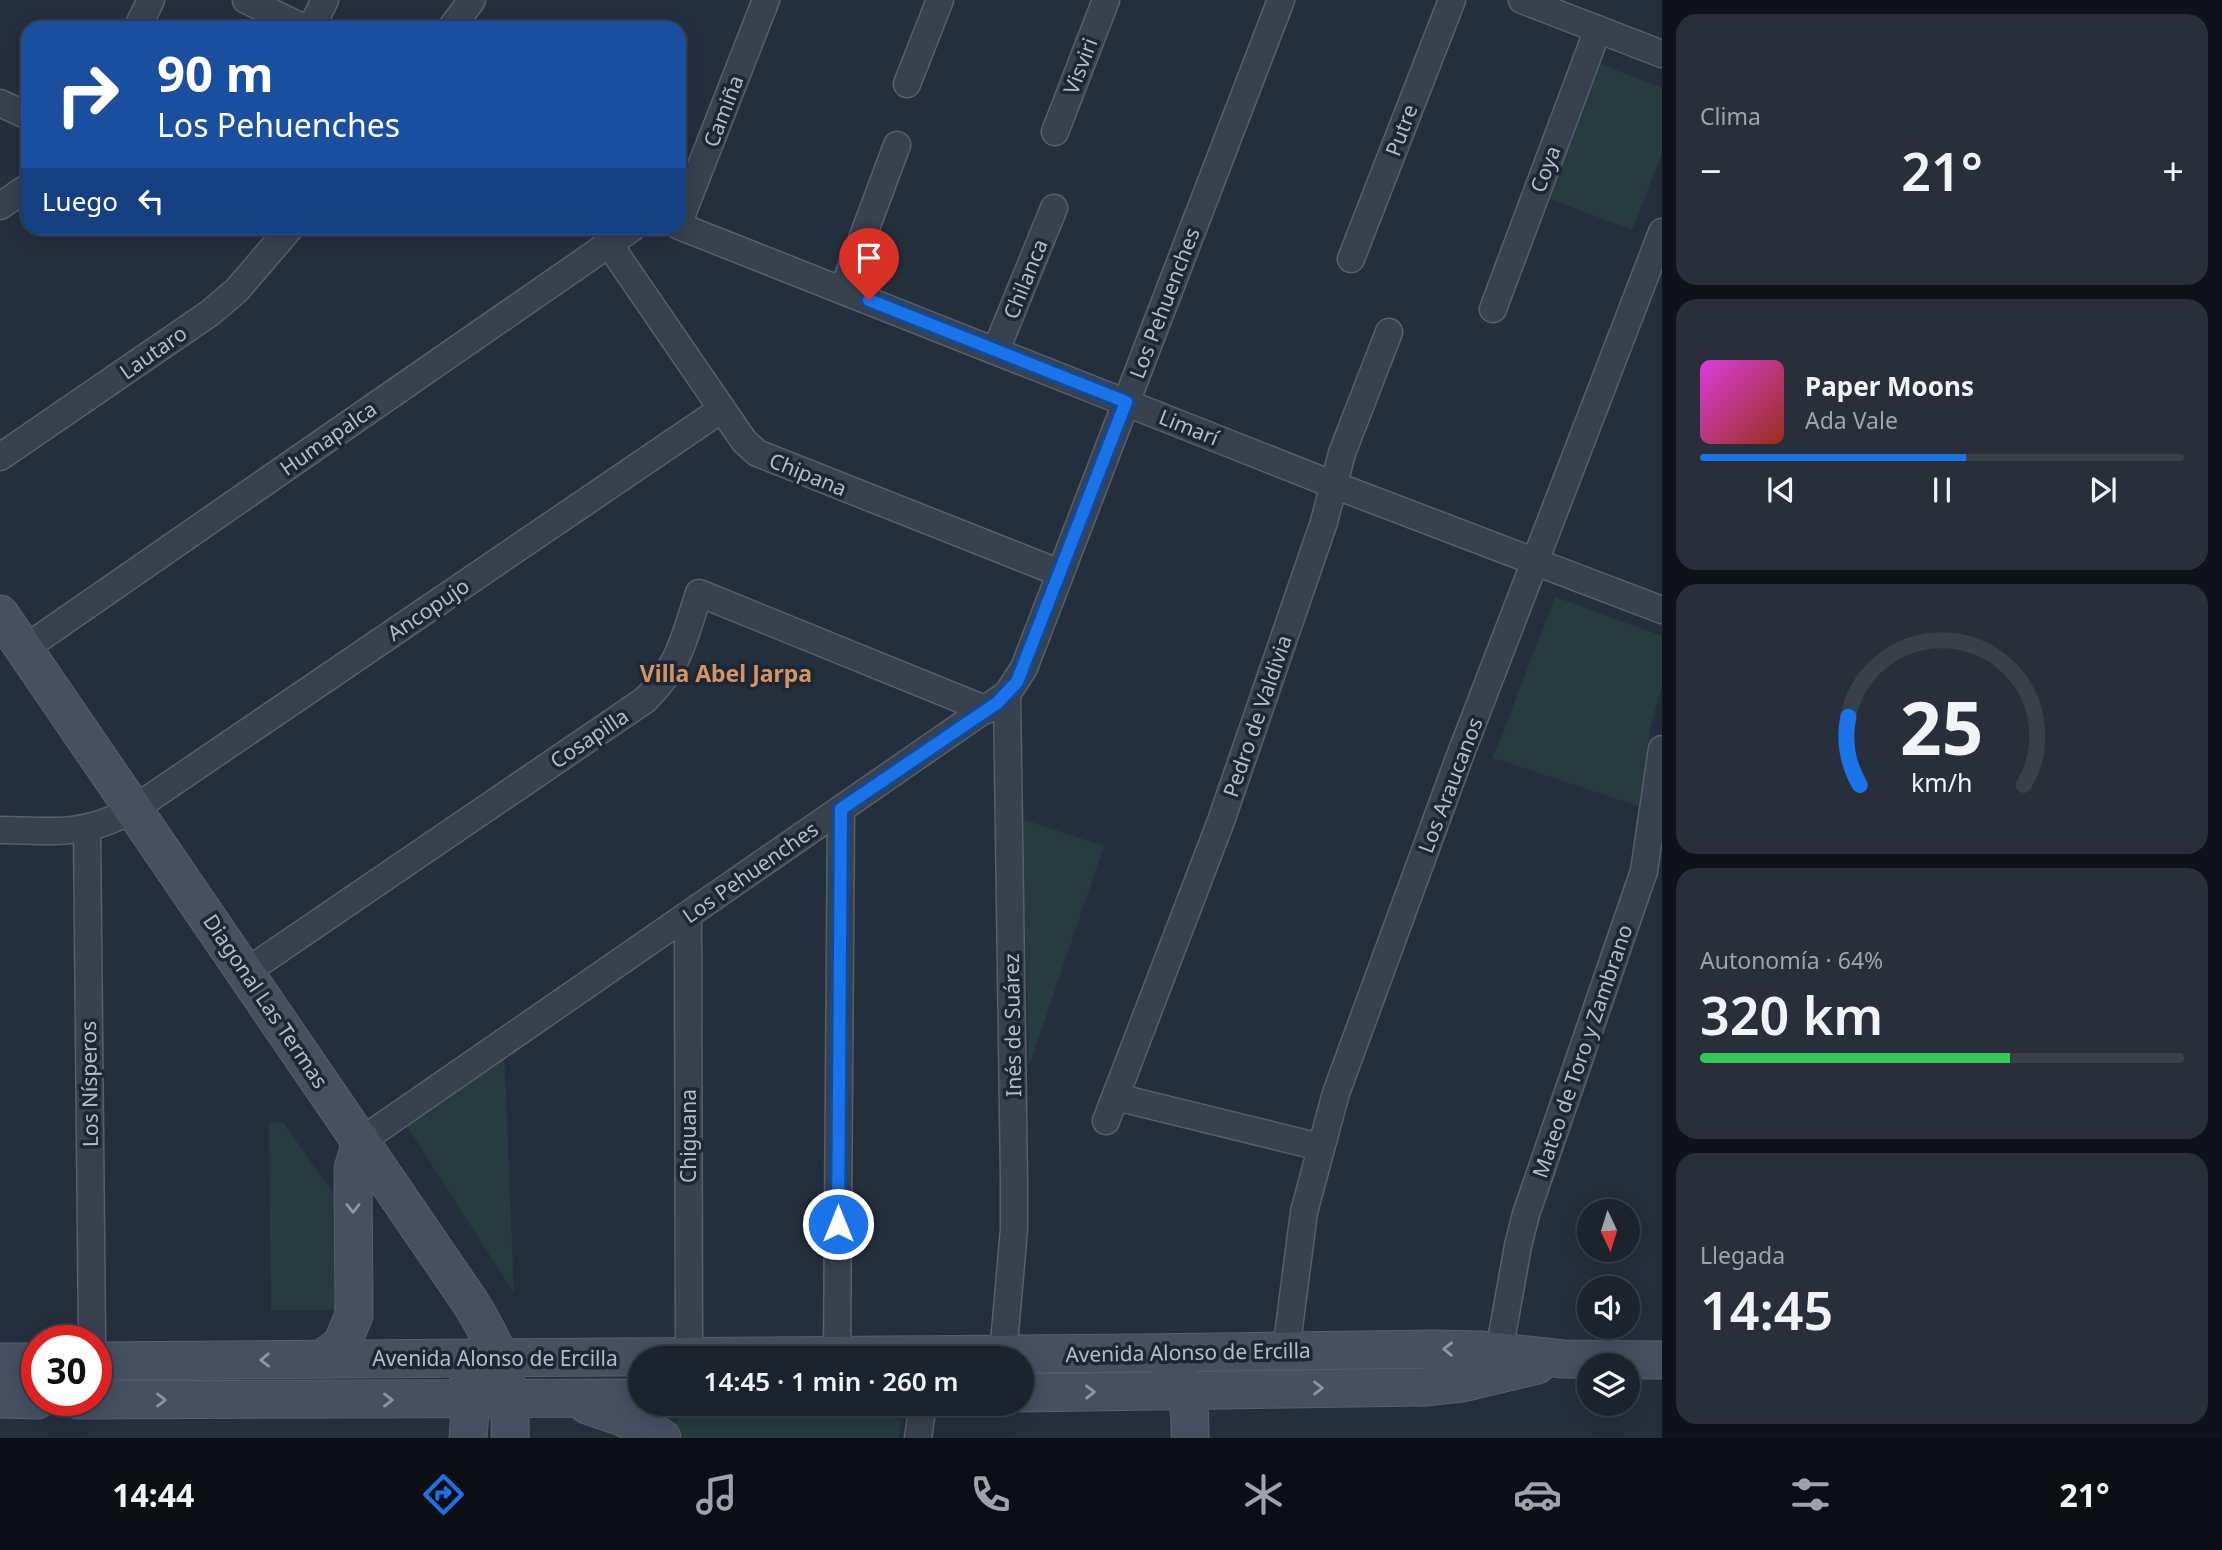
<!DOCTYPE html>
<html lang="es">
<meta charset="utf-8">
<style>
body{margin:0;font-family:"Noto Sans",sans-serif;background:#282f3a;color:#f1f3f6;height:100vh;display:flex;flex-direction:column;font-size:26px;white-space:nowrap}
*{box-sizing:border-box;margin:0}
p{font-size:23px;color:#a0a4aa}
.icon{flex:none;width:38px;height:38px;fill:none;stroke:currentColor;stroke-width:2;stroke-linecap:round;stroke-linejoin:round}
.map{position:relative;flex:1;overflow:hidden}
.details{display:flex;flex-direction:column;gap:14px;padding:14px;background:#0f1319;width:560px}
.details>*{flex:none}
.top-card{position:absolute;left:21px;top:21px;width:665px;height:214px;border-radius:21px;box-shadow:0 4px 18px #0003,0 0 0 2px #39404a;background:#1a4fa0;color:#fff;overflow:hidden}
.needle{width:46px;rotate:176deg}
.tools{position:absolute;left:1577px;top:1199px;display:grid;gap:14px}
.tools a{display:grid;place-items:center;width:63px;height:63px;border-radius:50%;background:#1b232e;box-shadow:0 4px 18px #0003,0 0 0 2px #39404a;font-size:35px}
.speed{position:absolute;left:21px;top:1325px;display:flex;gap:14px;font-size:35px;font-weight:700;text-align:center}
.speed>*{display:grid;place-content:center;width:91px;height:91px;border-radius:50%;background:#1b232e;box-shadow:0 4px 18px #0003,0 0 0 2px #39404a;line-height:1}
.speed .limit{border:10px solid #d22;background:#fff;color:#111}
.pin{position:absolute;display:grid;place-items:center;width:60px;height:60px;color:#fff;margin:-72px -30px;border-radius:50% 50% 50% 0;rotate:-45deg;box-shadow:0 0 7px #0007}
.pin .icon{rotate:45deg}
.me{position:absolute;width:77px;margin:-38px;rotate:0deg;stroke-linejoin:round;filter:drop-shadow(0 0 5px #0008)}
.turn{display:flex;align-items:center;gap:24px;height:147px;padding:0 21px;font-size:32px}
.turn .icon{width:91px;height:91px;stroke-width:2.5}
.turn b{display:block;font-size:49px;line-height:60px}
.then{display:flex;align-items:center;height:66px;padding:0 21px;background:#0003;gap:14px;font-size:26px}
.big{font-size:52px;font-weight:600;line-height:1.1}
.details .card{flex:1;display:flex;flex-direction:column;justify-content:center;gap:10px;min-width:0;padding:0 24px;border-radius:21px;background:#282f3a}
.details .dial{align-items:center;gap:0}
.dial svg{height:182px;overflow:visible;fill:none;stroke:#39404a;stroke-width:7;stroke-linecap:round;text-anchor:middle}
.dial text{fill:#f1f3f6;stroke:none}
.song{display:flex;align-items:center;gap:21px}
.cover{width:84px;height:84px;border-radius:10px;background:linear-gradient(135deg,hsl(300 70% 55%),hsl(10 70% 35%))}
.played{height:7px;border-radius:4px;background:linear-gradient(90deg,#1a73e8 55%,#39404a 55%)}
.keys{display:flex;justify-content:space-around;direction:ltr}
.heat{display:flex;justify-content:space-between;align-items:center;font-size:38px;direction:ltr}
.charge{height:10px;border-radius:5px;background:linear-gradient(90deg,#34c759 64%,#39404a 0)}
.trip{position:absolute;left:628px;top:1346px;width:406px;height:70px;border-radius:35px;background:#1b232e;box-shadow:0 4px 18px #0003,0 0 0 2px #39404a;font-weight:600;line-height:70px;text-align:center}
.tabs{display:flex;height:112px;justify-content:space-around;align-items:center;background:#0b0e12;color:#a0a4aa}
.tabs .icon{width:49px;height:49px}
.tabs .on{color:#1a73e8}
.tabs b{font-size:32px;color:#f1f3f6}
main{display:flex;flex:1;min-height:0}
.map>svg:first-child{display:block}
.green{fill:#263c3f}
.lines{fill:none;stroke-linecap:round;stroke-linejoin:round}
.minor-casing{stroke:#565f6c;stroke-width:29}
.secondary-casing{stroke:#565f6c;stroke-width:39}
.minor{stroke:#38414e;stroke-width:26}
.secondary{stroke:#465061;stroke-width:37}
.oneway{stroke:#8e96a5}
.route-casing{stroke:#114b97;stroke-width:18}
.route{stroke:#1a73e8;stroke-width:12}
.labels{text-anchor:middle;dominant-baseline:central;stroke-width:7;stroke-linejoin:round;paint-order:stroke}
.street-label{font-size:21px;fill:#b4bcc9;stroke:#1d2633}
.neighbourhood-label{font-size:23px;font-weight:bold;fill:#d59563;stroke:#1d2633}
</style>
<main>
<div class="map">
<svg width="1662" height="1438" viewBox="0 0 1662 1438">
<rect width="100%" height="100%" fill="#242f3e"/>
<g class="green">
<path d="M 1595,62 L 1662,88 L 1662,153 L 1632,230 L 1542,196 Z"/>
<path d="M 1555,597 L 1662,636 L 1662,686 L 1650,728 L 1641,807 L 1493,758 Z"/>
<path d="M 1022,819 L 1104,846 L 1029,1066 Z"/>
<path d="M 504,1049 L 514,1293 L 405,1123 Z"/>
<path d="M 283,1122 L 334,1195 L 336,1310 L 271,1310 L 269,1123 Z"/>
<path d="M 887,1410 L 902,1422 L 898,1438 L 684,1438 L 670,1427 L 683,1414 Z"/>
</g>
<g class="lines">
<defs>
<g id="minor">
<path d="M 246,0 L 304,28"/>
<path d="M 1522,0 L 1662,54"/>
<path d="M 137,28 L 151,0"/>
<path d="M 311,28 L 325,0"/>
<path d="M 451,28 L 472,0"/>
<path d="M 907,84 L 940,0"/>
<path d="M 0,103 L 28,116"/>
<path d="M 1055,132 L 1106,0"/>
<path d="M 0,206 L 28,187"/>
<path d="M 679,222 L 766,0"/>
<path d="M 679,226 L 1334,485 L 1662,610"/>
<path d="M 609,244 L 744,441 L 757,453 L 1060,573"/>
<path d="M 1351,259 L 1452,0"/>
<path d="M 843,290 L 897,145"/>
<path d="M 1493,309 L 1598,29"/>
<path d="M 996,350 L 1054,208"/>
<path d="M 0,457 L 210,313 L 237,290 L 290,228"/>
<path d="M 24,649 L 632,228"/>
<path d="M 87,828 L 92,1340"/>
<path d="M 0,830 C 29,830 60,834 88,827 C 104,824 119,817 134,809 L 722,409"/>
<path d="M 688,915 L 689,1356"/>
<path d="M 246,972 L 645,700 C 680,666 684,638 699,593 L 987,710"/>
<path d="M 1116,1097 L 1320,1147"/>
<path d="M 1106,1121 L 1221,821 L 1324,522 L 1342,453 L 1389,332"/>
<path d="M 361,1141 L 1007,694 L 1024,668 L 1281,0"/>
<path d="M 1286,1351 L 1304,1212 L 1336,1093 L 1458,761 L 1662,232"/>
<path d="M 1499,1352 L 1518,1246 L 1526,1214 L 1644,871 L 1662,749"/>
<path d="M 1003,1355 L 1014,1229 L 1014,1180 L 1007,694"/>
<path d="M 837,1356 L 841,809"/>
<path d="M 918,1438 L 923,1404"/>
</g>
<g id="secondary">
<path d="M 0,614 L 470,1302 C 500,1350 512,1381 510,1438"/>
<path d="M 322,1359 L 342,1344 L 354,1315 L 353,1169 L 361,1141"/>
<path d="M 96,1361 L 1141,1353 L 1434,1349 L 1481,1350 L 1564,1359 L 1662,1360"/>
<path d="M 0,1362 L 37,1362"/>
<path d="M 1172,1371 C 1191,1387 1190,1415 1190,1438"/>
<path d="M 1022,1393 L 1424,1387 L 1462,1383 L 1537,1365"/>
<path d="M 0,1399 L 37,1400"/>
<path d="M 77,1400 L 640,1398"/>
<path d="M 587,1405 L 622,1417 L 662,1438"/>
<path d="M 468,1438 L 471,1399 L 469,1376"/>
</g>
</defs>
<use href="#minor" class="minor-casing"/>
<use href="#secondary" class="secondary-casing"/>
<use href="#minor" class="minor"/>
<use href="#secondary" class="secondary"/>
</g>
<defs><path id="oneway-chevron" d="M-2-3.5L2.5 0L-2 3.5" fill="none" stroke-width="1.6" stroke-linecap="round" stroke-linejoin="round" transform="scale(1.75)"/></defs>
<g class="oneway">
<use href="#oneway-chevron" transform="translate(353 1208) rotate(90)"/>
<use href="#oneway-chevron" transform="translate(1448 1349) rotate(-178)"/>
<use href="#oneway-chevron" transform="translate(265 1360) rotate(179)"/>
<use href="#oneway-chevron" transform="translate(1318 1388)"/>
<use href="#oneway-chevron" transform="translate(1090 1392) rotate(-1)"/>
<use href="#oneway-chevron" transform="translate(161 1400)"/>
<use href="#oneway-chevron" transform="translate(388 1400)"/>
</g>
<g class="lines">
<defs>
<path id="route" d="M 838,1224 L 841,809 L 997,703 L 1017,682 L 1126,402 L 869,300"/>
</defs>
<use href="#route" class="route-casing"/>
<use href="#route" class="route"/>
</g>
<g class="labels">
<g class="street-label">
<text transform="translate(1080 66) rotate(-69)">Visviri</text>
<text transform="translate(723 111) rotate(-69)">Camiña</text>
<text transform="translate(1401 130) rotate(-69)">Putre</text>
<text transform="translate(1545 169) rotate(-69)">Coya</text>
<text transform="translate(1025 279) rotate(-68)">Chilanca</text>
<text transform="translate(1164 303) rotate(-69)">Los Pehuenches</text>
<text transform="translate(153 352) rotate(-35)">Lautaro</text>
<text transform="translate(1189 427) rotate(22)">Limarí</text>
<text transform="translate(328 438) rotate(-35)">Humapalca</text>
<text transform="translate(808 474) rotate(22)">Chipana</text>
<text transform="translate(428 609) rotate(-34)">Ancopujo</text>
<text transform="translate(1257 716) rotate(-71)">Pedro de Valdivia</text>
<text transform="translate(589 738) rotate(-34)">Cosapilla</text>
<text transform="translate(1450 785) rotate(-69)">Los Araucanos</text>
<text transform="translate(750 872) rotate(-35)">Los Pehuenches</text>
<text transform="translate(266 1001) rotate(56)">Diagonal Las Termas</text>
<text transform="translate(1012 1025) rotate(-91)">Inés de Suárez</text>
<text transform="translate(1582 1051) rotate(-71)">Mateo de Toro y Zambrano</text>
<text transform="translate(89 1084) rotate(-91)">Los Nísperos</text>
<text transform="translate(688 1136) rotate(-90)">Chiguana</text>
<text transform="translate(1188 1352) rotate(-1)">Avenida Alonso de Ercilla</text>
<text x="495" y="1358">Avenida Alonso de Ercilla</text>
</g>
<g class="neighbourhood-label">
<text x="726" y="673">Villa Abel Jarpa</text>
</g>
</g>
</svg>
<div class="tools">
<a><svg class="needle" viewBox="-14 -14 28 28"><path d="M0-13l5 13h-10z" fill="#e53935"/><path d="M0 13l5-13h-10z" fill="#a0a4aa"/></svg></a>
<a><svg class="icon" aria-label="sound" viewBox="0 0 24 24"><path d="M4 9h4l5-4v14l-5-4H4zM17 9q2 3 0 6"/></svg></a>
<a><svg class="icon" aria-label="layers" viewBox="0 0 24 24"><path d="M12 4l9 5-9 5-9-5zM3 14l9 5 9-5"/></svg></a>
</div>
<div class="speed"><div class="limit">30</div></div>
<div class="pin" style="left:869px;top:300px;background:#d93025"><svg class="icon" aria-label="arrive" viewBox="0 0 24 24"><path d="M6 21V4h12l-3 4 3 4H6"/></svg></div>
<svg class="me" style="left:838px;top:1224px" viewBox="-20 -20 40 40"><circle r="17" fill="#1a73e8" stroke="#fff" stroke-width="3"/><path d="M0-11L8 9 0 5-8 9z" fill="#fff"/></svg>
<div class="trip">14:45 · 1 min · 260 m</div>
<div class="top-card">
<div class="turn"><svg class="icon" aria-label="right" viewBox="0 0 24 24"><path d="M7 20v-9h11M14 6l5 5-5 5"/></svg><div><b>90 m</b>Los Pehuenches</div></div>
<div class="then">Luego<svg class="icon" aria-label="left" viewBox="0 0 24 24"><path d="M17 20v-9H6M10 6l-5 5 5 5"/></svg></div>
</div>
</div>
<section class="details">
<div class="card"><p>Clima</p>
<div class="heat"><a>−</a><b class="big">21°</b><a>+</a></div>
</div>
<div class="card">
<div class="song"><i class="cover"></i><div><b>Paper Moons</b><p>Ada Vale</p></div></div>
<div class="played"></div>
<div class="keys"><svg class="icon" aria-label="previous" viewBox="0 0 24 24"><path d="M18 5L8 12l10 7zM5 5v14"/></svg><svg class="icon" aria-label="pause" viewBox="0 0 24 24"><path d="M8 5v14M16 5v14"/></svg><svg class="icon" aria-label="next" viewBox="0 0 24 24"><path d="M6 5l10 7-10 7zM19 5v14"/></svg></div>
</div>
<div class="card dial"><svg viewBox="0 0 100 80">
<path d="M14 69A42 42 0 1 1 86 69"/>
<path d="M14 69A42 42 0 0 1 9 39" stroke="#1a73e8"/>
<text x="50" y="56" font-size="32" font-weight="700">25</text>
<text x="50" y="72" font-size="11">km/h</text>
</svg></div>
<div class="card"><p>Autonomía · 64%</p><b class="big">320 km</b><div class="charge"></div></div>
<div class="card"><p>Llegada</p><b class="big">14:45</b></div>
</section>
</main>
<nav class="tabs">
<b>14:44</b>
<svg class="icon on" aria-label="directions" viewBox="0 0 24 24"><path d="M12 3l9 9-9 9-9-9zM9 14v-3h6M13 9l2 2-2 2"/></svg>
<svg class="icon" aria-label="music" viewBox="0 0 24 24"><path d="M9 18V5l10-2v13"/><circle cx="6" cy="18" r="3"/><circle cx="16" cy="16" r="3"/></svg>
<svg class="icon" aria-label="phone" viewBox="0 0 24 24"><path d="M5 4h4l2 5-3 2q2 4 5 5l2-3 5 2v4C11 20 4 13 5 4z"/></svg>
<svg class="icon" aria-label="climate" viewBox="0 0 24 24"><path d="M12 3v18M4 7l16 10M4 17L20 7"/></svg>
<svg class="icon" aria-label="car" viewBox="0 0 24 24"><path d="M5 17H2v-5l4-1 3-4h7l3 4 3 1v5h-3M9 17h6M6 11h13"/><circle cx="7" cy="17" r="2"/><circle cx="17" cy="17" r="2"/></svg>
<svg class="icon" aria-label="filters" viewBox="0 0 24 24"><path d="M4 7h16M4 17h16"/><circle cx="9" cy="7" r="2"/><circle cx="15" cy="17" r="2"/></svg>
<b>21°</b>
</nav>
